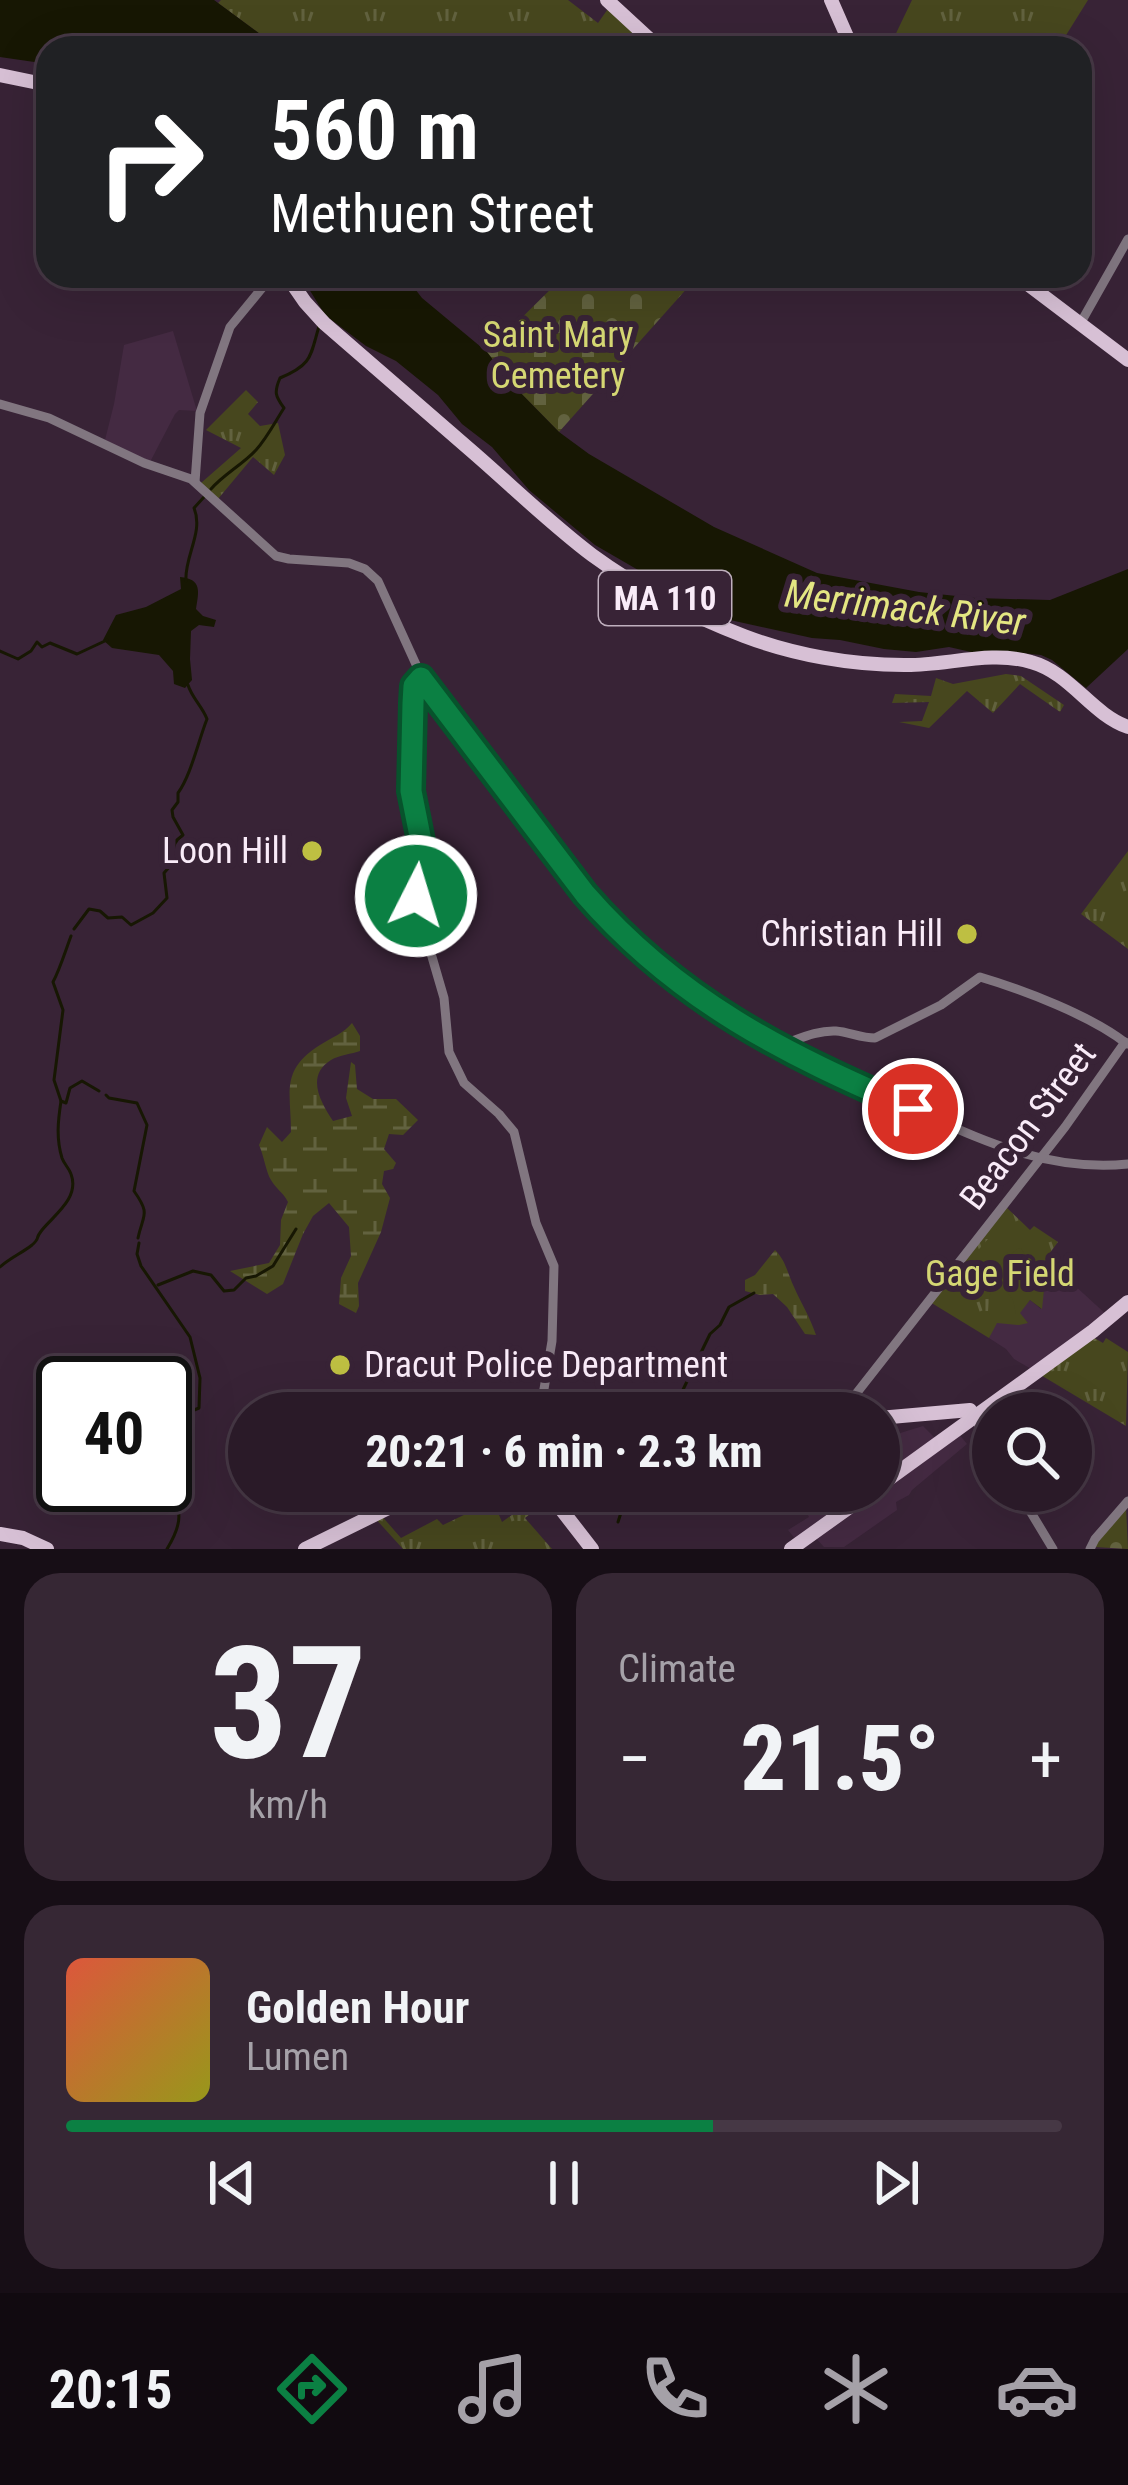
<!DOCTYPE html>
<meta charset="utf-8">
<style>
body{margin:0;font-family:"Roboto Condensed",sans-serif;background:#362734;color:#f1f3f6;height:100vh;display:flex;flex-direction:column;font-size:45px;white-space:nowrap}
*{box-sizing:border-box;margin:0}
p{font-size:39px;color:#a5a1a8}
.icon{flex:none;width:66px;height:66px;fill:none;stroke:currentColor;stroke-width:2;stroke-linecap:round;stroke-linejoin:round}
.map{position:relative;height:1549px;overflow:hidden}
.drawer{display:flex;flex-direction:column;gap:24px;padding:24px;background:#170e16;flex:1}
.drawer>*{flex:none}
.hud{position:absolute;left:36px;top:36px;width:1056px;height:252px;border-radius:36px;box-shadow:0 12px 48px #0002,0 0 0 3px #463845;background:#202124;color:#fff;overflow:hidden}
.tools{position:absolute;left:972px;top:1392px;display:grid;gap:24px}
.tools a{display:grid;place-items:center;width:120px;height:120px;border-radius:50%;background:#2a1a28;box-shadow:0 12px 48px #0002,0 0 0 3px #463845;font-size:60px}
.speed{position:absolute;left:36px;top:1356px;display:flex;gap:24px;font-size:60px;font-weight:700;text-align:center}
.speed>*{display:grid;place-content:center;width:156px;height:156px;border-radius:50%;background:#2a1a28;box-shadow:0 12px 48px #0002,0 0 0 3px #463845;line-height:1}
.speed .limit{border:6px solid #111;border-radius:18px;background:#fff;color:#111}
.pin{position:absolute;display:grid;place-items:center;width:102px;height:102px;color:#fff;margin:-51px;border:6px solid #fff;border-radius:50%;box-shadow:0 3px 12px #0007}
.me{position:absolute;width:132px;margin:-66px;rotate:5deg;stroke-linejoin:round;filter:drop-shadow(0 0 9px #0008)}
.turn{display:flex;align-items:center;gap:42px;height:252px;padding:0 36px;font-size:54px}
.turn .icon{width:156px;height:156px;stroke-width:2.5}
.turn b{display:block;font-size:84px;line-height:102px}
.big{font-size:90px;font-weight:800;line-height:1.1}
.drawer .tile{flex:1;display:flex;flex-direction:column;justify-content:center;gap:18px;min-width:0;padding:0 42px;border-radius:36px;background:#362734}
.drawer .dial{align-items:center;gap:0}
.dial b{font-size:156px;line-height:1}
.song{display:flex;align-items:center;gap:36px}
.cover{width:144px;height:144px;border-radius:18px;background:linear-gradient(135deg,hsl(10 70% 55%),hsl(60 70% 35%))}
.played{height:12px;border-radius:6px;background:linear-gradient(90deg,#0b8043 65%,#463845 65%)}
.keys{display:flex;justify-content:space-around;direction:ltr}
.heat{display:flex;justify-content:space-between;align-items:center;font-size:66px;direction:ltr}
.drawer .tiles{flex:1;display:grid;gap:24px;grid-template-columns:1fr 1fr}
.tile:last-child{grid-column:span 2}
.trip{position:absolute;left:228px;top:1392px;width:672px;height:120px;border-radius:60px;background:#2a1a28;box-shadow:0 12px 48px #0002,0 0 0 3px #463845;font-weight:800;line-height:120px;text-align:center}
.tab-bar{display:flex;height:192px;justify-content:space-around;align-items:center;background:#110a10;color:#a5a1a8}
.tab-bar .icon{width:84px;height:84px}
.tab-bar .current{color:#0b8043}
.tab-bar b{font-size:54px;color:#f1f3f6}
.map>svg:first-child{display:block}
.built{fill:#442a42}
.grass{fill:url(#grass-tufts)}
.wetland{fill:url(#wetland-marsh)}
.cemetery{fill:url(#cemetery-stones)}
.pitch{fill:#47471e}
.water{fill:#171703}
.lines{fill:none;stroke-linecap:round;stroke-linejoin:round}
.stream{stroke:#171703;stroke-width:3}
.minor{stroke:#817680;stroke-width:9}
.major{stroke:#d7c0d5;stroke-width:14}
.route-casing{stroke:#07532c;stroke-width:30}
.route{stroke:#0b8043;stroke-width:21}
.poi-dot{fill:#bebf42;stroke:#382336;stroke-width:4.5}
.labels{text-anchor:middle;dominant-baseline:central;stroke-width:12;stroke-linejoin:round;paint-order:stroke}
.shield{fill:#382336;stroke:#bfafbe;stroke-width:3}
.shield-label{font-size:33px;font-weight:bold;fill:#f9ebf8}
.park-label{font-size:36px;fill:#d5d773;stroke:#382336}
.poi-label{font-size:36px;fill:#f9ebf8;stroke:#382336;text-anchor:end}
.street-label{font-size:36px;fill:#f9ebf8;stroke:#382336}
.water-label{font-size:39px;font-style:italic;fill:#e4e682;stroke:#382336}
</style>
<div class="map">
<svg width="1128" height="1549" viewBox="0 0 1128 1549">
<defs>
<pattern id="grass-tufts" width="24" height="20" patternUnits="userSpaceOnUse" patternTransform="scale(3)"><rect width="24" height="20" fill="#47471e"/><path d="M3 7l-1-3M5 7V3M7 7l1-3M15 17l-1-3M17 17v-4M19 17l1-3" fill="none" stroke="#62623f"/></pattern>
<pattern id="wetland-marsh" width="20" height="14" patternUnits="userSpaceOnUse" patternTransform="scale(3)"><rect width="20" height="14" fill="#47471e"/><path d="M1 5h8M5 5V1M11 12h8M15 12V8" fill="none" stroke="#62623f"/></pattern>
<pattern id="cemetery-stones" width="16" height="16" patternUnits="userSpaceOnUse" patternTransform="scale(3)"><rect width="16" height="16" fill="#47471e"/><path d="M2 7V4a2 2 0 0 1 4 0v3zM10 15v-3a2 2 0 0 1 4 0v3z" fill="#62623f"/></pattern>
</defs>
<rect width="100%" height="100%" fill="#382336"/>
<g class="built">
<path d="M 173,331 L 197,411 L 179,410 L 175,414 L 150,462 L 105,440 L 114,404 L 124,345 Z"/>
<path d="M 1048,1261 L 1108,1316 L 1033,1370 L 1014,1359 L 1006,1349 L 989,1338 L 996,1322 L 1028,1323 L 1019,1313 L 1030,1300 L 1041,1309 L 1044,1290 L 1041,1270 Z"/>
<path d="M 884,1421 L 886,1434 L 897,1434 L 923,1426 L 937,1440 L 954,1428 L 967,1444 L 912,1490 L 909,1495 L 896,1502 L 897,1510 L 844,1547 L 824,1547 L 814,1536 L 801,1546 L 788,1530 L 809,1517 L 804,1507 L 811,1501 L 819,1502 L 827,1491 L 879,1491 L 879,1422 Z"/>
</g>
<g class="grass">
<path d="M 221,0 L 568,0 L 598,23 L 610,6 L 655,48 L 279,48 L 218,3 Z"/>
<path d="M 912,0 L 1088,0 L 1058,48 L 889,48 Z"/>
<path d="M 246,390 L 258,402 L 248,414 L 260,426 L 278,423 L 285,455 L 274,475 L 253,457 L 218,499 L 201,483 L 241,448 L 206,430 Z"/>
<path d="M 1006,674 L 1021,676 L 1064,705 L 1060,712 L 1020,684 L 993,713 L 967,691 L 929,728 L 899,722 L 922,721 L 929,702 L 892,703 L 895,694 L 931,696 L 936,678 L 953,684 Z"/>
<path d="M 1128,851 L 1128,949 L 1081,914 Z"/>
<path d="M 1006,1207 L 1030,1230 L 1034,1226 L 1058,1242 L 1046,1258 L 1048,1261 L 1041,1270 L 1044,1290 L 1042,1309 L 1030,1300 L 1020,1313 L 1028,1323 L 1019,1325 L 997,1323 L 989,1338 L 930,1302 Z"/>
<path d="M 1091,1336 L 1103,1343 L 1106,1338 L 1128,1352 L 1126,1426 L 1039,1374 Z"/>
<path d="M 493,1501 L 502,1522 L 529,1503 L 534,1511 L 525,1518 L 552,1549 L 403,1549 L 374,1517 L 380,1514 L 401,1538 L 437,1519 L 443,1525 Z"/>
</g>
<g class="wetland">
<path d="M 352,1023 L 360,1036 L 360,1051 C 352,1054 339,1055 331,1060 C 305,1076 321,1103 333,1121 L 352,1116 L 346,1098 L 351,1062 L 355,1065 L 357,1089 L 373,1099 L 396,1099 L 418,1120 L 403,1135 L 389,1134 L 384,1149 L 396,1163 L 393,1169 L 384,1171 L 382,1184 L 390,1198 L 381,1232 L 358,1283 L 359,1306 L 356,1313 L 339,1304 L 341,1278 L 351,1256 L 349,1227 L 329,1203 L 313,1216 L 303,1234 L 283,1284 L 267,1294 L 230,1271 L 269,1263 L 280,1245 L 281,1220 L 288,1202 C 283,1192 276,1189 271,1180 C 266,1172 264,1156 259,1145 L 267,1127 L 282,1142 L 291,1132 C 291,1092 280,1070 320,1045 C 331,1038 344,1033 352,1023 Z"/>
<path d="M 775,1250 C 786,1261 787,1272 794,1287 C 801,1303 810,1317 816,1335 L 805,1334 L 787,1307 L 773,1294 L 760,1295 L 745,1291 L 745,1280 L 755,1275 Z"/>
</g>
<g class="cemetery">
<path d="M 564,276 L 698,276 L 559,432 L 509,381 L 487,352 Z"/>
<path d="M 1126,1507 L 1128,1549 L 1095,1547 L 1098,1540 Z"/>
</g>
<g class="pitch">
<path d="M 997,1229 L 1014,1245 L 989,1274 L 971,1258 Z"/>
<path d="M 1021,1248 L 1041,1285 L 1021,1292 L 1006,1290 L 1013,1300 L 1016,1315 L 990,1315 L 988,1312 L 991,1286 L 1000,1287 L 988,1277 L 1017,1249 Z"/>
<path d="M 969,1262 L 986,1277 L 964,1304 L 946,1289 Z"/>
</g>
<g class="water">
<path d="M 0,0 L 214,0 L 279,48 L 48,48 L 48,64 L 0,57 Z"/>
<path d="M 301,276 L 405,276 L 422,298 L 487,352 L 509,381 L 559,432 L 589,454 L 714,527 L 817,573 L 919,592 L 975,598 L 1050,600 L 1128,569 L 1128,649 L 1086,688 L 1052,660 L 1041,655 L 1002,651 L 971,652 L 949,647 L 916,652 L 884,649 L 840,640 L 812,638 L 721,618 L 595,545 L 529,490 L 492,447 L 462,424 L 438,395 L 396,361 L 366,346 L 325,315 Z"/>
<path d="M 180,577 C 202,579 199,591 196,609 L 203,616 L 216,620 L 214,627 L 199,625 L 191,631 L 190,659 L 192,680 L 185,688 L 174,684 L 173,671 L 159,655 L 112,648 L 103,640 L 116,615 L 146,607 L 181,589 Z"/>
</g>
<g class="lines">
<g class="stream">
<path d="M 211,489 C 224,474 242,465 256,450 C 267,438 275,422 284,408 C 275,396 274,392 280,378 C 314,364 310,355 320,323"/>
<path d="M 186,581 C 184,557 204,532 194,508 L 204,497"/>
<path d="M 0,651 L 18,659 L 31,651 L 37,642 L 42,647 L 50,643 L 77,654 L 107,640"/>
<path d="M 74,929 L 89,909 L 100,911 L 108,918 L 122,917 L 131,925 L 153,913 L 167,898 L 164,873 L 177,858 L 177,840 L 183,835 L 173,817 L 172,810 L 178,802 L 178,793 C 191,775 198,742 207,719 C 202,706 192,698 188,685"/>
<path d="M 71,936 C 65,952 60,969 53,982 L 63,1010 L 54,1080 L 61,1101 L 66,1103 L 70,1088 L 82,1081 L 99,1091"/>
<path d="M 106,1095 L 109,1098 L 137,1103 L 147,1125 L 134,1191 C 151,1215 143,1214 138,1238"/>
<path d="M 139,1243 L 137,1254 L 141,1266 L 190,1337 L 200,1378 L 199,1408 L 187,1413 L 181,1430 L 185,1438 L 180,1445 L 182,1453 L 166,1482 C 182,1511 184,1521 167,1549"/>
<path d="M 0,1267 C 10,1258 22,1253 32,1245 C 41,1237 34,1240 42,1230 C 54,1215 80,1198 71,1174 C 69,1168 64,1164 62,1158 C 56,1138 58,1121 61,1101"/>
<path d="M 158,1285 L 193,1271 L 211,1275 L 224,1291 L 234,1290 L 246,1278 L 256,1276 L 273,1266 L 296,1229"/>
<path d="M 678,1400 L 710,1334 L 720,1325 L 729,1307 L 754,1293"/>
<path d="M 664,1413 L 673,1404"/>
<path d="M 618,1522 L 628,1491"/>
</g>
<g class="minor">
<path d="M 1080,324 L 1128,239"/>
<path d="M 0,404 L 49,418 L 144,463 L 191,479 L 276,556 L 289,559 L 349,563 L 365,569 L 378,581 L 424,682 L 585,894 C 674,999 786,1053 910,1108 C 982,1140 1046,1172 1128,1164"/>
<path d="M 195,482 L 200,413 L 230,327 L 272,276"/>
<path d="M 418,673 L 413,682 L 411,791 L 423,851 L 416,902 L 444,998 L 449,1052 L 464,1083 L 499,1114 L 514,1132 L 536,1223 L 554,1266 L 552,1341 L 540,1413"/>
<path d="M 778,1046 C 797,1040 816,1030 836,1031 C 849,1032 861,1038 875,1038 L 941,1005 L 980,977 C 1024,990 1092,1016 1127,1044"/>
<path d="M 841,1413 L 1065,1127 L 1125,1042"/>
<path d="M 974,1417 L 993,1449"/>
<path d="M 1018,1491 L 1053,1549"/>
<path d="M 1090,1549 L 1095,1539 L 1128,1501"/>
</g>
<g class="major">
<path d="M 607,0 L 659,48"/>
<path d="M 831,0 L 852,48"/>
<path d="M 0,75 L 48,85"/>
<path d="M 287,276 L 305,302 L 324,323 C 374,367 425,410 475,454 C 514,488 551,524 592,555 C 637,588 692,616 744,636 C 794,655 851,665 904,665 C 945,666 991,650 1031,662 C 1071,673 1091,714 1128,727"/>
<path d="M 1017,276 L 1128,360"/>
<path d="M 879,1418 L 970,1410 L 974,1417"/>
<path d="M 879,1486 L 1093,1331 L 1128,1302"/>
<path d="M 547,1491 L 592,1549"/>
<path d="M 0,1534 L 23,1538 L 47,1549"/>
<path d="M 305,1549 L 423,1491"/>
<path d="M 791,1549 L 872,1491"/>
</g>
</g>
<g class="lines">
<defs>
<path id="route" d="M 416,896 L 423,851 L 411,791 L 413,703 L 414,686 L 421,678 L 585,894 C 678,1001 785,1054 913,1109"/>
</defs>
<use href="#route" class="route-casing"/>
<use href="#route" class="route"/>
</g>
<g class="poi-dot">
<circle cx="312" cy="851" r="12"/>
<circle cx="967" cy="934" r="12"/>
<circle cx="340" cy="1365" r="12"/>
</g>
<g class="labels">
<rect class="shield" x="599" y="571" width="132" height="54" rx="9"/>
<g class="shield-label">
<text x="665" y="598">MA 110</text>
</g>
<g class="park-label">
<text x="558" y="335">Saint Mary<tspan x="558" dy="41">Cemetery</tspan></text>
<text x="1000" y="1274">Gage Field</text>
</g>
<g class="poi-label">
<text x="288" y="851">Loon Hill</text>
<text x="943" y="934">Christian Hill</text>
<text x="364" y="1365" text-anchor="start">Dracut Police Department</text>
</g>
<g class="street-label">
<text transform="translate(1028 1126) rotate(-53)">Beacon Street</text>
</g>
<g class="water-label">
<text transform="translate(905 608) rotate(7)">Merrimack River</text>
</g>
</g>
</svg>
<div class="tools">
<a><svg class="icon" aria-label="search" viewBox="0 0 24 24"><circle cx="10" cy="10" r="6"/><path d="M15 15l6 6"/></svg></a>
</div>
<div class="speed"><div class="limit">40</div></div>
<div class="pin" style="left:913px;top:1109px;background:#d93025"><svg class="icon" aria-label="arrive" viewBox="0 0 24 24"><path d="M6 21V4h12l-3 4 3 4H6"/></svg></div>
<svg class="me" style="left:416px;top:896px" viewBox="-20 -20 40 40"><circle r="17" fill="#0b8043" stroke="#fff" stroke-width="3"/><path d="M0-11L8 9 0 5-8 9z" fill="#fff"/></svg>
<div class="trip">20:21 · 6 min · 2.3 km</div>
<div class="hud">
<div class="turn"><svg class="icon" aria-label="right" viewBox="0 0 24 24"><path d="M7 20v-9h11M14 6l5 5-5 5"/></svg><div><b>560 m</b>Methuen Street</div></div>
</div>
</div>
<section class="drawer">
<div class="tiles">
<div class="tile dial"><b>37</b><p>km/h</p></div>
<div class="tile"><p>Climate</p>
<div class="heat"><a>−</a><b class="big">21.5°</b><a>+</a></div>
</div>
<div class="tile">
<div class="song"><i class="cover"></i><div><b>Golden Hour</b><p>Lumen</p></div></div>
<div class="played"></div>
<div class="keys"><svg class="icon" aria-label="previous" viewBox="0 0 24 24"><path d="M18 5L8 12l10 7zM5 5v14"/></svg><svg class="icon" aria-label="pause" viewBox="0 0 24 24"><path d="M8 5v14M16 5v14"/></svg><svg class="icon" aria-label="next" viewBox="0 0 24 24"><path d="M6 5l10 7-10 7zM19 5v14"/></svg></div>
</div>
</div>
</section>
<nav class="tab-bar">
<b>20:15</b>
<svg class="icon current" aria-label="directions" viewBox="0 0 24 24"><path d="M12 3l9 9-9 9-9-9zM9 14v-3h6M13 9l2 2-2 2"/></svg>
<svg class="icon" aria-label="music" viewBox="0 0 24 24"><path d="M9 18V5l10-2v13"/><circle cx="6" cy="18" r="3"/><circle cx="16" cy="16" r="3"/></svg>
<svg class="icon" aria-label="phone" viewBox="0 0 24 24"><path d="M5 4h4l2 5-3 2q2 4 5 5l2-3 5 2v4C11 20 4 13 5 4z"/></svg>
<svg class="icon" aria-label="climate" viewBox="0 0 24 24"><path d="M12 3v18M4 7l16 10M4 17L20 7"/></svg>
<svg class="icon" aria-label="car" viewBox="0 0 24 24"><path d="M5 17H2v-5l4-1 3-4h7l3 4 3 1v5h-3M9 17h6M6 11h13"/><circle cx="7" cy="17" r="2"/><circle cx="17" cy="17" r="2"/></svg>
</nav>
